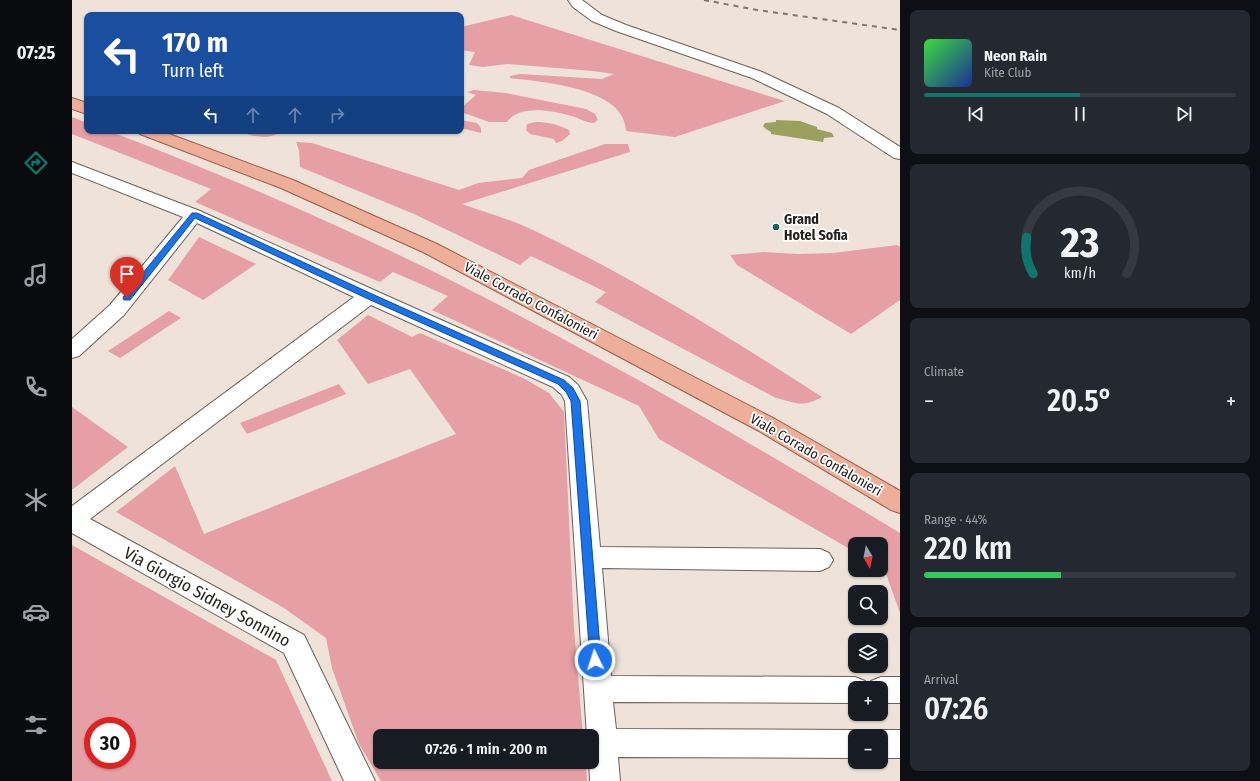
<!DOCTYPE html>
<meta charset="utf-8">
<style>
body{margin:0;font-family:"Fira Sans Condensed",sans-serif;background:#242831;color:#f1f3f6;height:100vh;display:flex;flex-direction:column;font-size:15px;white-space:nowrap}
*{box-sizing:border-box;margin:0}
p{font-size:13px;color:#9ea1a6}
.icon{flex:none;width:22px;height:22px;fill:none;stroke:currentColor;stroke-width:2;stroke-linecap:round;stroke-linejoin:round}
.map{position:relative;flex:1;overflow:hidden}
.sheet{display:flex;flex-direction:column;gap:10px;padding:10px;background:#0d0f14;width:360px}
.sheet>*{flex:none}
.hud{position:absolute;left:12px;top:12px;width:380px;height:122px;border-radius:8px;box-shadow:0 1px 3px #0004;background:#1a4fa0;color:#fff;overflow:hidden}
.needle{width:26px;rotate:170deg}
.buttons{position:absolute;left:776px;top:537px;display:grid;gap:8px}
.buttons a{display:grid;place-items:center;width:40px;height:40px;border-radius:8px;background:#171b24;box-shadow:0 1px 3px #0004;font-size:20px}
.speed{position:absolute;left:12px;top:717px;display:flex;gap:8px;font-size:20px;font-weight:700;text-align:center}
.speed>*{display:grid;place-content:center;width:52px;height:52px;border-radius:50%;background:#171b24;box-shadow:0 1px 3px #0004;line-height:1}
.speed .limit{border:6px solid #d22;background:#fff;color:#111}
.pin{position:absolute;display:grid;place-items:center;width:34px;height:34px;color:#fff;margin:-41px -17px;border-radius:50% 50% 50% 0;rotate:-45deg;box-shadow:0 0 4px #0007}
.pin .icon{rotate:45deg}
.me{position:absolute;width:44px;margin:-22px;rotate:356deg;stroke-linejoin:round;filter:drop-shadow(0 0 3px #0008)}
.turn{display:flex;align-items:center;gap:14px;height:84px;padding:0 12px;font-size:18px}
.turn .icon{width:52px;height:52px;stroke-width:2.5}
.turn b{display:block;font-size:28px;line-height:34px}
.lanes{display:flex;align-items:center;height:38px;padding:0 12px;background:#0003;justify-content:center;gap:20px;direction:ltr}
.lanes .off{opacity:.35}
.big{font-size:30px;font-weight:600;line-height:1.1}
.sheet .widget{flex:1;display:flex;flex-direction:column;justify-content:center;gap:6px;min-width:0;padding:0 14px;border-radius:8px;background:#242831}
.sheet .dial{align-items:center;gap:0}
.dial svg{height:104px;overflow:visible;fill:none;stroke:#363941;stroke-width:7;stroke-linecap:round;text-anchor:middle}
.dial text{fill:#f1f3f6;stroke:none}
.song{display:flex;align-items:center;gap:12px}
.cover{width:48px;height:48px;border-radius:6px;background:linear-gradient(135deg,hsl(120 70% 55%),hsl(230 70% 35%))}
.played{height:4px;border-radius:2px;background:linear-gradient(90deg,#0f766e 50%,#363941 50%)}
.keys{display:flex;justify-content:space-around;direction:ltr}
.heat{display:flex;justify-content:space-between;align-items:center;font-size:22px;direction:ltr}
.charge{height:6px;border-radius:3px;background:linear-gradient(90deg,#34c759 44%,#363941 0)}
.trip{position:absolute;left:301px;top:729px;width:226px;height:40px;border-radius:8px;background:#171b24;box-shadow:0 1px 3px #0004;font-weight:600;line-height:40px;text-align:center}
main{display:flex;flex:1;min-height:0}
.tabs{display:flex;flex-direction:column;width:72px;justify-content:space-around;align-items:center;background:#090b0e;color:#9ea1a6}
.tabs .icon{width:28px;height:28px}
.tabs .on{color:#0f766e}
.tabs b{font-size:18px;color:#f1f3f6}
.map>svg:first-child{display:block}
.green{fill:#e6a0a5;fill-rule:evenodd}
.water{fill:#9ba05e}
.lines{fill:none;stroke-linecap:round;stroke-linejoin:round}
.minor-casing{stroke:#6a6058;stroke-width:2}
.major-casing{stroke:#a05a42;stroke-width:2}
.minor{fill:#fff;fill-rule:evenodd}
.major{fill:#eeaf9a;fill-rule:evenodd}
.rail{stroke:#7e7670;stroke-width:2;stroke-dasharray:5 5;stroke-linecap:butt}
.route{fill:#1a73e8;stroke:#114b97}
.poi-dot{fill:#17635b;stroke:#fff;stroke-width:1.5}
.labels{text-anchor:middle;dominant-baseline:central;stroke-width:3.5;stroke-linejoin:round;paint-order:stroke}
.poi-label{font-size:14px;font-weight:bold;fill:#25211e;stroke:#fff;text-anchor:start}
.street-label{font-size:14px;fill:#25211e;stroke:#fff}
.near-street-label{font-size:17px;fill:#25211e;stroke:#fff}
</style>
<main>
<nav class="tabs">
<b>07:25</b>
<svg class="icon on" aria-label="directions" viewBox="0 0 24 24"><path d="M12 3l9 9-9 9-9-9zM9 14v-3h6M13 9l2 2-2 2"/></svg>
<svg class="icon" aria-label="music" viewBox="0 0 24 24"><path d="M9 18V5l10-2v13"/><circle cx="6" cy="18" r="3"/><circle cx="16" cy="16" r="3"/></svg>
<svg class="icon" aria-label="phone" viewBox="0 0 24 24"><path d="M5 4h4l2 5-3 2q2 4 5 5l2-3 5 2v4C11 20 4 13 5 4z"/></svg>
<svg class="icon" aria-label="climate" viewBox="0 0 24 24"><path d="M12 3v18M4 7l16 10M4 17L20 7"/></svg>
<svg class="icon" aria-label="car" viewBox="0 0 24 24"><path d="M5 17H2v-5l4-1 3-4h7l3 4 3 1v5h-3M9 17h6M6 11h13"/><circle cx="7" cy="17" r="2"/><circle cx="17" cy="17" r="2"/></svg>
<svg class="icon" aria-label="filters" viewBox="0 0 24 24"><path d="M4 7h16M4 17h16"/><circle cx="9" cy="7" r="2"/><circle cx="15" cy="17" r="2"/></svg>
</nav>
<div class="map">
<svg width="828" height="781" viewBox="0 0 828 781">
<rect width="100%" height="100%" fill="#eee2d9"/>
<g class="green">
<path d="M 439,15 L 703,98 L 713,101 L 603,137 L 554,131 C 553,87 469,82 438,78 L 438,76 L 448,74 L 530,79 L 542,74 L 521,71 L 435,64 L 411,67 L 397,65 L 403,52 L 389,50 L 389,27 Z"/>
<path d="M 402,90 L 434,93 L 514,109 L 523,114 L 526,120 L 522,123 C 513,123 506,117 496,115 C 478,110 446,105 435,122 L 417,122 L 389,112 L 389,108 L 404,95 L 395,92 Z"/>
<path d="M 0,117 L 15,123 L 15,131 L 37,131 C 155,176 271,226 384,283 C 536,360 683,445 828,533 L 828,613 L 812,568 L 809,567 L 809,544 L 783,544 L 783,552 L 587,439 L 567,406 L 360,310 L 376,296 L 321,272 L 308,282 L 123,202 L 139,189 L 0,134 Z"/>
<path d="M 389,120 L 405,123 L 409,128 L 409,133 L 389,128 Z"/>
<path d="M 463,122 C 475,122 485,124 497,130 L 498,134 L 490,141 L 484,143 L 482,139 L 458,134 L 454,130 L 455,124 Z"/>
<path d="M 165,131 L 206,131 L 207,133 C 194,141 178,135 165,131 Z"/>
<path d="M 224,142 L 240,143 L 387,190 L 406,183 L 450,178 L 457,170 L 533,144 L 556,144 L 558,152 L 390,204 C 414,213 438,219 461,230 C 562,278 657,337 750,397 C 730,408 725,403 704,398 L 523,302 L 534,292 L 459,256 L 448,265 L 342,214 L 228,167 L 227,150 Z"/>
<path d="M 127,237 L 184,264 L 131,300 L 96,280 Z"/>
<path d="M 825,245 L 828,247 L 828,300 L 779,334 L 665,265 L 658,255 L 692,252 L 726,254 L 761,253 Z"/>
<path d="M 97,311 L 109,318 L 48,358 L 36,351 Z"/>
<path d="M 296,315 L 340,337 L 348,333 L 451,378 L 477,393 L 492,412 L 502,629 L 511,736 L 308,736 L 308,762 L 514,762 L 515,781 L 309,781 L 287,744 L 260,668 L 254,638 L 212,608 L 44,512 L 103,466 L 132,534 L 384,434 L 338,369 L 296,384 L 265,340 Z"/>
<path d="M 267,384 L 274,394 L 175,434 L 168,423 Z"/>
<path d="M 0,407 L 56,447 L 1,489 L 0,489 Z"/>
<path d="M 0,545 L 204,660 L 260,781 L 0,781 ZM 21,726 L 55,726 L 55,760 L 21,760 Z"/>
</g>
<path class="water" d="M 704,120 L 728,121 L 745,127 L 745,129 L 760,133 L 762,137 L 752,138 L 751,142 L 699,134 L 699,132 L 694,129 L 691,126 L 693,123 L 704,122 Z"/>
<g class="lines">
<defs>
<g id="minor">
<path d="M 496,0 L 510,0 L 530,15 L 554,25 L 690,72 L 767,108 L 828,147 L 828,159 L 822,158 L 755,114 L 680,78 L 544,31 L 520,21 L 501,7 Z"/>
<path d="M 0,162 L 128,211 L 304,291 L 497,377 L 506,385 L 515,401 L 528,547 L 748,549 L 757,553 L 761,560 L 757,567 L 748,571 L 530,568 L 539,676 L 783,677 L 793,681 L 796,687 L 799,681 L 809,677 L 828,677 L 828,703 L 809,703 L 809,688 L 783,688 L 783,703 L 541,702 L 544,729 L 783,730 L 793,734 L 794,736 L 783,736 L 783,758 L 546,757 L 548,781 L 518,781 L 517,762 L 520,762 L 520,736 L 515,736 L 493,401 L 490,395 L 481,387 L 299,305 L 18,519 L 232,635 L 303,781 L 272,781 L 212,653 L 0,533 L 0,506 L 282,297 L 125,223 L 52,315 L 7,356 L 0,358 L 0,339 L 38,305 L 111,217 L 0,173 Z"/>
<path d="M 809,730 L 828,730 L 828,758 L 809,758 L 809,736 L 798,736 L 799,734 Z"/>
</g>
<g id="major">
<path d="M 0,98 L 15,103 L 15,114 L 0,109 Z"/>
<path d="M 66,131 L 89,131 L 221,180 L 365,244 L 703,419 L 828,491 L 828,513 L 819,510 L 687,431 L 351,252 L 209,188 L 68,134 Z"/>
</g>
</defs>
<use href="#minor" class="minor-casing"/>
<use href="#major" class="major-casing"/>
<use href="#minor" class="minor"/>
<use href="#major" class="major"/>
<path class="rail" d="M 632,0 L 685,10 L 828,30"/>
</g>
<path class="route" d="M 120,213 L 125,213 L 300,294 L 492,380 L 501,388 L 508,401 L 529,660 L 527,663 L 523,665 L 519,663 L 518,660 L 499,401 L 494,392 L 486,384 L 294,298 L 123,218 L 58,300 L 52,300 L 51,298 L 52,296 Z"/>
<circle class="poi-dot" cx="704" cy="227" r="4"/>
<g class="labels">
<g class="poi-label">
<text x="712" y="219">Grand<tspan x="712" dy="16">Hotel Sofia</tspan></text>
</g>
<g class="street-label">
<text transform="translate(459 301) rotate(28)">Viale Corrado Confalonieri</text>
<text transform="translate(744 455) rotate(30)">Viale Corrado Confalonieri</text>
</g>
<g class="near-street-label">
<text transform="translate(135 597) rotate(29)">Via Giorgio Sidney Sonnino</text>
</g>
</g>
</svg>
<div class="buttons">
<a><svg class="needle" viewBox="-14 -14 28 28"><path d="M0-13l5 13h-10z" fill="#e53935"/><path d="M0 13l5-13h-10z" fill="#9ea1a6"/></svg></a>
<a><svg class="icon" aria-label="search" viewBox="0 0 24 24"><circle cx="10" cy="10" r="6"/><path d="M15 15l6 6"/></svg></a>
<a><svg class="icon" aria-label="layers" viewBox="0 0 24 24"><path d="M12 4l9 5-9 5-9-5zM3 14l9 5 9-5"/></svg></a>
<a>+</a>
<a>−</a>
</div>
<div class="speed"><div class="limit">30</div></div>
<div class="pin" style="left:55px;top:298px;background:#d93025"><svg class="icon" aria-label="arrive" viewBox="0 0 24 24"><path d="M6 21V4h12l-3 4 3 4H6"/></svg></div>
<svg class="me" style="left:523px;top:660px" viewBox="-20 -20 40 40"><circle r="17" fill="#1a73e8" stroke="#fff" stroke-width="3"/><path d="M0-11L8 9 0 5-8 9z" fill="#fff"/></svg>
<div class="trip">07:26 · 1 min · 200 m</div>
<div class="hud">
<div class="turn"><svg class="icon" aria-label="left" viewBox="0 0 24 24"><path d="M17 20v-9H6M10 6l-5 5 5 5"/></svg><div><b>170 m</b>Turn left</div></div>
<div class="lanes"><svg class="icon" aria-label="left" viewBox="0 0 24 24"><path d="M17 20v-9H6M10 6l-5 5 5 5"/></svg><svg class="icon off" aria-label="ahead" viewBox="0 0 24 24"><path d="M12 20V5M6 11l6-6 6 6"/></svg><svg class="icon off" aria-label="ahead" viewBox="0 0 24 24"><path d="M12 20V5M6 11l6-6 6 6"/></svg><svg class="icon off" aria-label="right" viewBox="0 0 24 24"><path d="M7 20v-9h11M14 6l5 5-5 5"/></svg></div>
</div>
</div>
<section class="sheet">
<div class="widget">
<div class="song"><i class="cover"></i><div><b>Neon Rain</b><p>Kite Club</p></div></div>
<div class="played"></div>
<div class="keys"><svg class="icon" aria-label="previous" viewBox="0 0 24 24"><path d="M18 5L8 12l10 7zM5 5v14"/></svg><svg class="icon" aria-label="pause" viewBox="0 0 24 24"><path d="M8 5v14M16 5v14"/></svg><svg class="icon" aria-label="next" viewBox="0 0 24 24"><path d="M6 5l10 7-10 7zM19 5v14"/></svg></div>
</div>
<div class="widget dial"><svg viewBox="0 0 100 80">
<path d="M14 69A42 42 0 1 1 86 69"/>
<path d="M14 69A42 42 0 0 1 9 41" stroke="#0f766e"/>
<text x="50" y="56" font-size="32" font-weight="700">23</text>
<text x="50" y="72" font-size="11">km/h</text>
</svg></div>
<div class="widget"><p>Climate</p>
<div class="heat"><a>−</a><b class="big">20.5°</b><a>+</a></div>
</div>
<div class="widget"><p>Range · 44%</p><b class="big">220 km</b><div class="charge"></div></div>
<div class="widget"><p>Arrival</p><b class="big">07:26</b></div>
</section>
</main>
